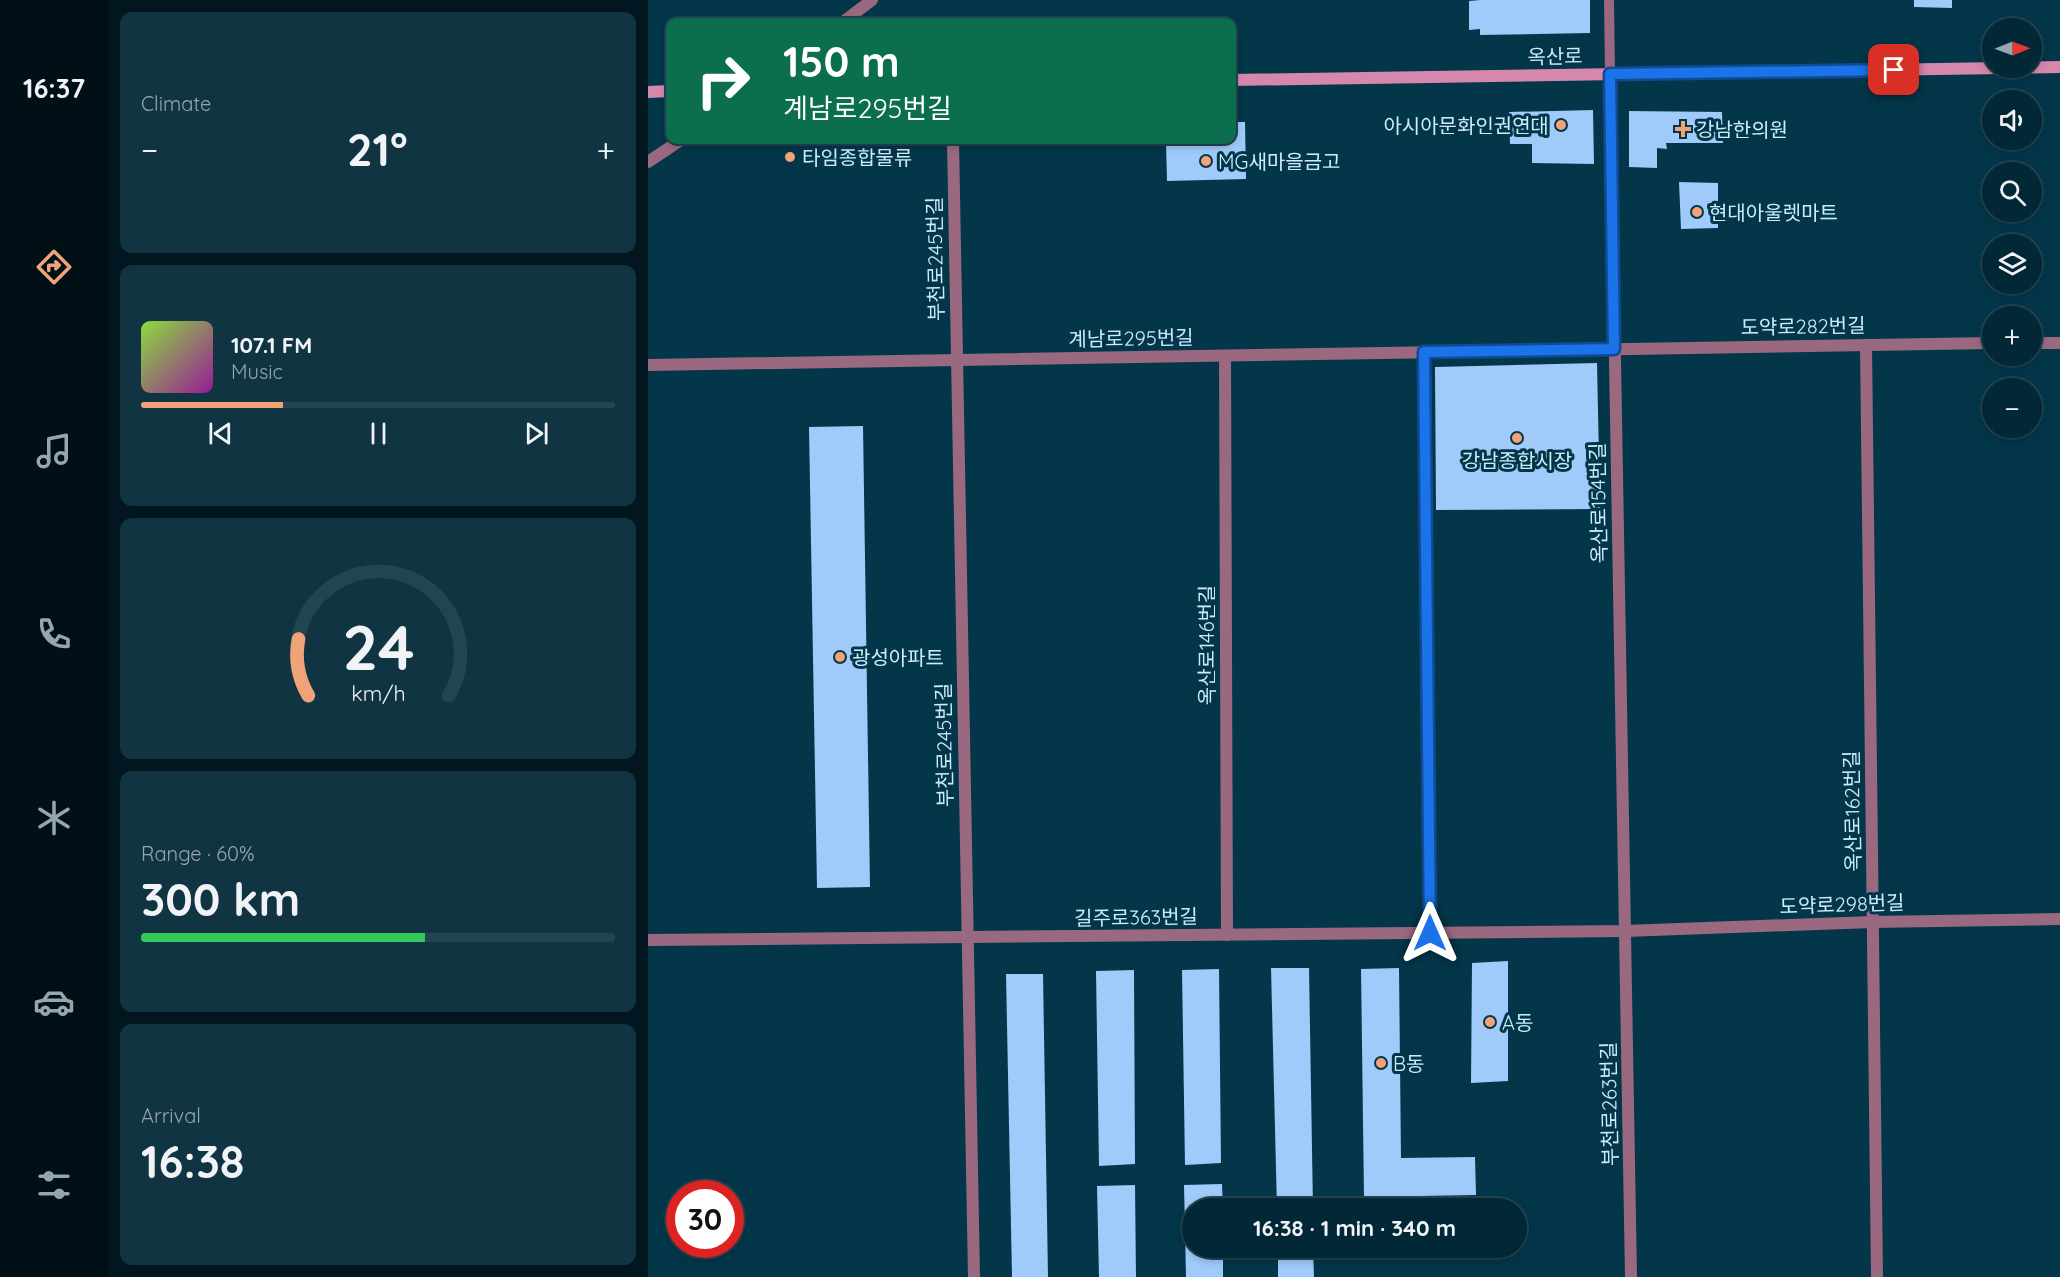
<!DOCTYPE html>
<meta charset="utf-8">
<style>
body{margin:0;font-family:Quicksand,"Noto Sans KR",sans-serif;background:#103442;color:#f1f3f6;height:100vh;display:flex;flex-direction:column;font-size:22px;white-space:nowrap}
*{box-sizing:border-box;margin:0}
p{font-size:20px;color:#96a6ad}
.icon{flex:none;width:33px;height:33px;fill:none;stroke:currentColor;stroke-width:2;stroke-linecap:round;stroke-linejoin:round}
.map{position:relative;flex:1;overflow:hidden}
.drawer{display:flex;flex-direction:column;gap:12px;padding:12px;background:#01161e;width:540px}
.drawer>*{flex:none}
.guide{position:absolute;left:18px;top:18px;width:570px;height:126px;border-radius:12px;box-shadow:0 3px 9px #0003,0 0 0 2px #234452;background:#0b6e4f;color:#fff;overflow:hidden}
.needle{width:39px;rotate:89deg}
.fabs{position:absolute;left:1334px;top:18px;display:grid;gap:12px}
.fabs a{display:grid;place-items:center;width:60px;height:60px;border-radius:50%;background:#022837;box-shadow:0 3px 9px #0003,0 0 0 2px #234452;font-size:30px}
.speed{position:absolute;left:18px;top:1180px;display:flex;gap:12px;font-size:30px;font-weight:700;text-align:center}
.speed>*{display:grid;place-content:center;width:78px;height:78px;border-radius:50%;background:#022837;box-shadow:0 3px 9px #0003,0 0 0 2px #234452;line-height:1}
.speed .limit{border:9px solid #d22;background:#fff;color:#111}
.pin{position:absolute;display:grid;place-items:center;width:51px;height:51px;color:#fff;margin:-26px;border-radius:12px;box-shadow:0 3px 9px #0006}
.me{position:absolute;width:66px;margin:-33px;rotate:0deg;stroke-linejoin:round;filter:drop-shadow(0 0 4px #0008)}
.turn{display:flex;align-items:center;gap:21px;height:126px;padding:0 18px;font-size:27px}
.turn .icon{width:78px;height:78px;stroke-width:2.5}
.turn b{display:block;font-size:42px;line-height:51px}
.big{font-size:45px;font-weight:700;line-height:1.1}
.drawer .tile{flex:1;display:flex;flex-direction:column;justify-content:center;gap:9px;min-width:0;padding:0 21px;border-radius:12px;background:#103442}
.drawer .dial{align-items:center;gap:0}
.dial svg{height:156px;overflow:visible;fill:none;stroke:#234452;stroke-width:7;stroke-linecap:round;text-anchor:middle}
.dial text{fill:#f1f3f6;stroke:none}
.song{display:flex;align-items:center;gap:18px}
.cover{width:72px;height:72px;border-radius:9px;background:linear-gradient(135deg,hsl(90 70% 55%),hsl(300 70% 35%))}
.played{height:6px;border-radius:3px;background:linear-gradient(90deg,#efa377 30%,#234452 30%)}
.keys{display:flex;justify-content:space-around;direction:ltr}
.heat{display:flex;justify-content:space-between;align-items:center;font-size:33px;direction:ltr}
.charge{height:9px;border-radius:4px;background:linear-gradient(90deg,#34c759 60%,#234452 0)}
.trip{position:absolute;left:534px;top:1198px;width:345px;height:60px;border-radius:30px;background:#022837;box-shadow:0 3px 9px #0003,0 0 0 2px #234452;font-weight:700;line-height:60px;text-align:center}
main{display:flex;flex:1;min-height:0}
.dock{display:flex;flex-direction:column;width:108px;justify-content:space-around;align-items:center;background:#011016;color:#96a6ad}
.dock .icon{width:42px;height:42px}
.dock .selected{color:#efa377}
.dock b{font-size:27px;color:#f1f3f6}
.map>svg:first-child{display:block}
.building{fill:#9fcaf9}
.lines{fill:none;stroke-linecap:round;stroke-linejoin:round}
.lane{stroke:#9a6980;stroke-width:10}
.street{stroke:#9a6980;stroke-width:12}
.secondary{stroke:#d688ac;stroke-width:12}
.route-casing{stroke:#114b97;stroke-width:15}
.route{stroke:#1a73e8;stroke-width:10}
.poi-dot{fill:#efa377;stroke:#033649;stroke-width:2}
.labels{text-anchor:middle;dominant-baseline:central;stroke-width:6;stroke-linejoin:round;paint-order:stroke}
.street-label{font-size:20px;fill:#ccecfc;stroke:#033649}
.poi-label{font-size:20px;fill:#ccecfc;stroke:#033649;text-anchor:start}
</style>
<main>
<nav class="dock">
<b>16:37</b>
<svg class="icon selected" aria-label="directions" viewBox="0 0 24 24"><path d="M12 3l9 9-9 9-9-9zM9 14v-3h6M13 9l2 2-2 2"/></svg>
<svg class="icon" aria-label="music" viewBox="0 0 24 24"><path d="M9 18V5l10-2v13"/><circle cx="6" cy="18" r="3"/><circle cx="16" cy="16" r="3"/></svg>
<svg class="icon" aria-label="phone" viewBox="0 0 24 24"><path d="M5 4h4l2 5-3 2q2 4 5 5l2-3 5 2v4C11 20 4 13 5 4z"/></svg>
<svg class="icon" aria-label="climate" viewBox="0 0 24 24"><path d="M12 3v18M4 7l16 10M4 17L20 7"/></svg>
<svg class="icon" aria-label="car" viewBox="0 0 24 24"><path d="M5 17H2v-5l4-1 3-4h7l3 4 3 1v5h-3M9 17h6M6 11h13"/><circle cx="7" cy="17" r="2"/><circle cx="17" cy="17" r="2"/></svg>
<svg class="icon" aria-label="filters" viewBox="0 0 24 24"><path d="M4 7h16M4 17h16"/><circle cx="9" cy="7" r="2"/><circle cx="15" cy="17" r="2"/></svg>
</nav>
<section class="drawer">
<div class="tile"><p>Climate</p>
<div class="heat"><a>−</a><b class="big">21°</b><a>+</a></div>
</div>
<div class="tile">
<div class="song"><i class="cover"></i><div><b>107.1 FM</b><p>Music</p></div></div>
<div class="played"></div>
<div class="keys"><svg class="icon" aria-label="previous" viewBox="0 0 24 24"><path d="M18 5L8 12l10 7zM5 5v14"/></svg><svg class="icon" aria-label="pause" viewBox="0 0 24 24"><path d="M8 5v14M16 5v14"/></svg><svg class="icon" aria-label="next" viewBox="0 0 24 24"><path d="M6 5l10 7-10 7zM19 5v14"/></svg></div>
</div>
<div class="tile dial"><svg viewBox="0 0 100 80">
<path d="M14 69A42 42 0 1 1 86 69"/>
<path d="M14 69A42 42 0 0 1 9 40" stroke="#efa377"/>
<text x="50" y="56" font-size="32" font-weight="700">24</text>
<text x="50" y="72" font-size="11">km/h</text>
</svg></div>
<div class="tile"><p>Range · 60%</p><b class="big">300 km</b><div class="charge"></div></div>
<div class="tile"><p>Arrival</p><b class="big">16:38</b></div>
</section>
<div class="map">
<svg width="1412" height="1277" viewBox="0 0 1412 1277">
<rect width="100%" height="100%" fill="#033649"/>
<g class="building">
<path d="M 832,0 L 942,0 L 942,33 L 832,35 L 832,29 L 821,30 L 821,1 Z"/>
<path d="M 1266,0 L 1304,0 L 1304,8 L 1266,7 Z"/>
<path d="M 945,110 L 946,164 L 884,163 L 884,144 L 862,144 L 861,112 Z"/>
<path d="M 981,111 L 1074,112 L 1075,143 L 1018,143 L 1019,149 L 1009,148 L 1009,168 L 981,167 Z"/>
<path d="M 584,122 L 597,122 L 598,179 L 519,181 L 518,143 L 584,142 Z"/>
<path d="M 1031,182 L 1070,183 L 1070,228 L 1033,229 Z"/>
<path d="M 949,363 L 952,509 L 788,510 L 787,367 Z"/>
<path d="M 215,426 L 222,887 L 169,888 L 161,427 Z"/>
<path d="M 860,961 L 860,1081 L 823,1083 L 824,963 Z"/>
<path d="M 623,968 L 661,968 L 665,1209 L 629,1209 Z"/>
<path d="M 751,968 L 753,1158 L 827,1157 L 828,1195 L 716,1197 L 713,969 Z"/>
<path d="M 571,969 L 573,1163 L 537,1165 L 534,970 Z"/>
<path d="M 486,970 L 487,1164 L 451,1166 L 448,971 Z"/>
<path d="M 358,974 L 395,974 L 400,1277 L 364,1277 Z"/>
<path d="M 574,1184 L 575,1209 L 544,1209 L 544,1248 L 575,1248 L 575,1277 L 538,1277 L 536,1185 Z"/>
<path d="M 487,1185 L 488,1277 L 451,1277 L 449,1186 Z"/>
<path d="M 630,1248 L 665,1248 L 666,1277 L 630,1277 Z"/>
</g>
<g class="lines">
<path class="lane" d="M 961,0 L 962,74"/>
<g class="street">
<path d="M 195,22 L 224,0"/>
<path d="M 962,74 L 983,1277"/>
<path d="M 305,140 L 326,1277"/>
<path d="M 0,162 L 33,140"/>
<path d="M 1383,343 L 1412,343"/>
<path d="M 1218,345 L 1229,1277"/>
<path d="M 776,352 L 782,933"/>
<path d="M 577,356 L 579,935"/>
<path d="M 0,365 L 1344,343"/>
<path d="M 0,940 L 977,931 L 1224,922 L 1412,919"/>
</g>
<g class="secondary">
<path d="M 584,80 L 1412,67"/>
<path d="M 0,92 L 22,91"/>
</g>
</g>
<g class="lines">
<defs>
<path id="route" d="M 782,933 L 776,352 L 966,349 L 962,74 L 1246,70"/>
</defs>
<use href="#route" class="route-casing"/>
<use href="#route" class="route"/>
</g>
<g class="poi-dot">
<circle cx="913" cy="125" r="6"/>
<path d="M1032 120h6v6h6v6h-6v6h-6v-6h-6v-6h6z"/>
<circle cx="142" cy="157" r="6"/>
<circle cx="558" cy="161" r="6"/>
<circle cx="1049" cy="212" r="6"/>
<circle cx="869" cy="438" r="6"/>
<circle cx="192" cy="657" r="6"/>
<circle cx="842" cy="1022" r="6"/>
<circle cx="733" cy="1063" r="6"/>
</g>
<g class="labels">
<g class="street-label">
<text transform="translate(907 56) rotate(-1)">옥산로</text>
<text transform="translate(287 259) rotate(-91)">부천로245번길</text>
<text transform="translate(1155 326) rotate(-1)">도약로282번길</text>
<text transform="translate(483 338) rotate(-1)">계남로295번길</text>
<text transform="translate(950 503) rotate(-91)">옥산로154번길</text>
<text transform="translate(558 645) rotate(-90)">옥산로146번길</text>
<text transform="translate(296 745) rotate(-91)">부천로245번길</text>
<text transform="translate(1204 811) rotate(-91)">옥산로162번길</text>
<text transform="translate(1194 904) rotate(-2)">도약로298번길</text>
<text transform="translate(488 917) rotate(-1)">길주로363번길</text>
<text transform="translate(961 1104) rotate(-91)">부천로263번길</text>
</g>
<g class="poi-label">
<text x="901" y="125" text-anchor="end">아시아문화인권연대</text>
<text x="1048" y="129">강남한의원</text>
<text x="154" y="157">타임종합물류</text>
<text x="570" y="161">MG새마을금고</text>
<text x="1061" y="212">현대아울렛마트</text>
<text x="869" y="460" text-anchor="middle">강남종합시장</text>
<text x="204" y="657">광성아파트</text>
<text x="854" y="1022">A동</text>
<text x="745" y="1063">B동</text>
</g>
</g>
</svg>
<div class="fabs">
<a><svg class="needle" viewBox="-14 -14 28 28"><path d="M0-13l5 13h-10z" fill="#e53935"/><path d="M0 13l5-13h-10z" fill="#96a6ad"/></svg></a>
<a><svg class="icon" aria-label="sound" viewBox="0 0 24 24"><path d="M4 9h4l5-4v14l-5-4H4zM17 9q2 3 0 6"/></svg></a>
<a><svg class="icon" aria-label="search" viewBox="0 0 24 24"><circle cx="10" cy="10" r="6"/><path d="M15 15l6 6"/></svg></a>
<a><svg class="icon" aria-label="layers" viewBox="0 0 24 24"><path d="M12 4l9 5-9 5-9-5zM3 14l9 5 9-5"/></svg></a>
<a>+</a>
<a>−</a>
</div>
<div class="speed"><div class="limit">30</div></div>
<div class="pin" style="left:1246px;top:70px;background:#d93025"><svg class="icon" aria-label="arrive" viewBox="0 0 24 24"><path d="M6 21V4h12l-3 4 3 4H6"/></svg></div>
<svg class="me" style="left:782px;top:933px" viewBox="-20 -20 40 40"><path d="M0-17L14 15 0 8-14 15z" fill="#1a73e8" stroke="#fff" stroke-width="4"/></svg>
<div class="trip">16:38 · 1 min · 340 m</div>
<div class="guide">
<div class="turn"><svg class="icon" aria-label="right" viewBox="0 0 24 24"><path d="M7 20v-9h11M14 6l5 5-5 5"/></svg><div><b>150 m</b>계남로295번길</div></div>
</div>
</div>
</main>
